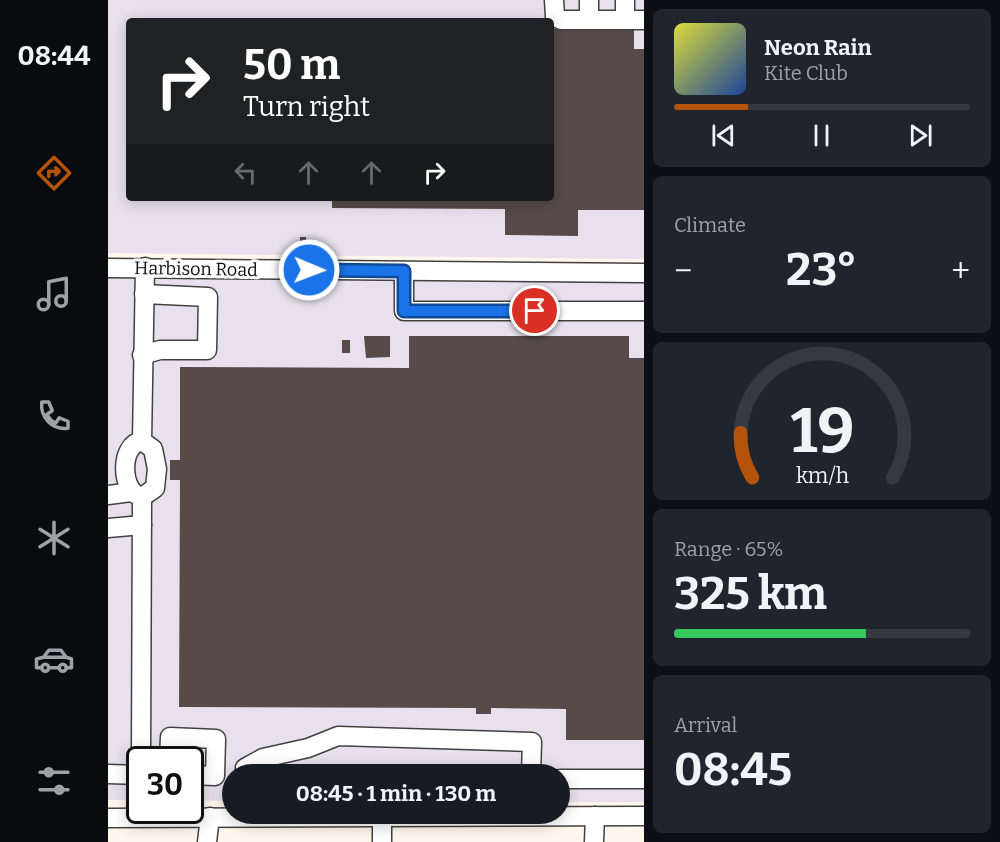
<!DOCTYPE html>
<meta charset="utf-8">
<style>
body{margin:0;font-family:Bitter,serif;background:#20242c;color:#f1f3f6;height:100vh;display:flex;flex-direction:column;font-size:22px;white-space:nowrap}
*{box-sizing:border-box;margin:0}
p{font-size:20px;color:#9ea1a6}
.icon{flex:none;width:33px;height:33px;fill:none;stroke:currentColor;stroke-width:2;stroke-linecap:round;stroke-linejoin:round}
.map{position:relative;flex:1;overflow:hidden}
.drawer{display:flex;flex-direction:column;gap:9px;padding:9px;background:#0d0f14;width:356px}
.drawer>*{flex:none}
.top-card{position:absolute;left:18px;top:18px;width:428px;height:183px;border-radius:6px;box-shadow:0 3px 15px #0003;background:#202124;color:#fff;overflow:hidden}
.speed{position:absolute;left:18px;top:746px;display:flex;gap:12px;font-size:30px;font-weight:700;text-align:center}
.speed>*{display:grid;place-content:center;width:78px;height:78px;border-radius:50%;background:#171b24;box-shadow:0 3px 15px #0003;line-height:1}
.speed .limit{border:3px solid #111;border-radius:9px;background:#fff;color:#111}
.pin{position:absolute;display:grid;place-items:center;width:51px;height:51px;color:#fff;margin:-26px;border:3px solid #fff;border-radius:50%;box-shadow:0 2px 6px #0007}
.me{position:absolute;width:66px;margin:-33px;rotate:91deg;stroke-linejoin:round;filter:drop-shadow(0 0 4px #0008)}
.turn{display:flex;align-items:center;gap:21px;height:126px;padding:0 18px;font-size:27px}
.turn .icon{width:78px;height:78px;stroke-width:2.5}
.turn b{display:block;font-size:42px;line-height:51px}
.lanes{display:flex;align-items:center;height:57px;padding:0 18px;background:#0003;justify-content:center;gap:30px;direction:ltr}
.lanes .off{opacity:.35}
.big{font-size:45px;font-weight:700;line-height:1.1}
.drawer .tile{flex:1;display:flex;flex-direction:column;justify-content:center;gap:9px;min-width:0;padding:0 21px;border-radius:9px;background:#20242c}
.drawer .dial{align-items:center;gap:0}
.dial svg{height:156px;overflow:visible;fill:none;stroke:#363941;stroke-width:7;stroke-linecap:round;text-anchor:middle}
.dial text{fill:#f1f3f6;stroke:none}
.song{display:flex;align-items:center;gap:18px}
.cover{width:72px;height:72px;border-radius:9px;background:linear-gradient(135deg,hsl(60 70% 55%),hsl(220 70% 35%))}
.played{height:6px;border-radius:3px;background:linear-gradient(90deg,#b45309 25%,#363941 25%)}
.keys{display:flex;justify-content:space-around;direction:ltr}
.heat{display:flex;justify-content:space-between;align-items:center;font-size:33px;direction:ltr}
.charge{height:9px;border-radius:4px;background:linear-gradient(90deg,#34c759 65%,#363941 0)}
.trip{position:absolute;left:114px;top:764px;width:348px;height:60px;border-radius:30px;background:#171b24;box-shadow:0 3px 15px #0003;font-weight:700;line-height:60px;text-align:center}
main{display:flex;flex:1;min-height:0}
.menu{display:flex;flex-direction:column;width:108px;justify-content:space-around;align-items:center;background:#090b0e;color:#9ea1a6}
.menu .icon{width:42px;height:42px}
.menu .current{color:#b45309}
.menu b{font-size:27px;color:#f1f3f6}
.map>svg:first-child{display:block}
.industrial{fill:#e8e1ed;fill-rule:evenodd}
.building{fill:#574a49}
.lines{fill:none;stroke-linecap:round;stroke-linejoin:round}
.minor-casing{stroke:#414141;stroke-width:21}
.minor{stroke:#fff;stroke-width:18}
.route-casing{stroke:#114b97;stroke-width:15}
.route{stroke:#1a73e8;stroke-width:10}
.labels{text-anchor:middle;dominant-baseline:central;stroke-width:6;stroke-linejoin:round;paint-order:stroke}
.street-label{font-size:18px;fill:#0e0e0e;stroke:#fff}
</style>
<main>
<nav class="menu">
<b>08:44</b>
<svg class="icon current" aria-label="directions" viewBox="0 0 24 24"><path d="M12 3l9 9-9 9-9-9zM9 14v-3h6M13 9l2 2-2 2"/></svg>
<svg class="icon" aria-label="music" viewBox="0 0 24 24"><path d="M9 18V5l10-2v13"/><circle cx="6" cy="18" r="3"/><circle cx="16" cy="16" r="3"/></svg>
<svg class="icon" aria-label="phone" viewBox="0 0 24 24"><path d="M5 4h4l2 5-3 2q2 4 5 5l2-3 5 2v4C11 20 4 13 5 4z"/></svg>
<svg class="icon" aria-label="climate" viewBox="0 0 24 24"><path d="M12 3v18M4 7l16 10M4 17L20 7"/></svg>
<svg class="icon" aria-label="car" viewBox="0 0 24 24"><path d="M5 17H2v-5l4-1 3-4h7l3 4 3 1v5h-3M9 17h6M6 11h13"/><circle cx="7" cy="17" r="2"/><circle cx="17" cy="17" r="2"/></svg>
<svg class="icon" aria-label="filters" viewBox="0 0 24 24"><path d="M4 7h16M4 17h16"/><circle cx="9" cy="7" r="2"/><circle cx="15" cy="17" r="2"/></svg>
</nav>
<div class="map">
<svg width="537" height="842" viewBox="0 0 537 842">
<rect width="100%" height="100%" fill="#fff7ee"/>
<g class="industrial">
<path d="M 0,0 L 536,0 L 536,259 L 0,253 ZM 21,21 L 442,21 L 442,198 L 21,198 Z"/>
<path d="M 0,277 L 536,282 L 536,802 L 452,802 L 452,774 L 124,774 L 124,801 L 83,800 L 82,759 L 32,759 L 31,800 L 0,800 Z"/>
</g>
<g class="building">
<path d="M 442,29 L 526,29 L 526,49 L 537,49 L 537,210 L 470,210 L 470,236 L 397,235 L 397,209 L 224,208 L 224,198 L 442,198 Z"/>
<rect x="192" y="237" width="6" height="9"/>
<path d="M 256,336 L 282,336 L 282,357 L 258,358 Z"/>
<path d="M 301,336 L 521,336 L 521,358 L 537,358 L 537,740 L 458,740 L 458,709 L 383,708 L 383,714 L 368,714 L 368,708 L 71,707 L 72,480 L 62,480 L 62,460 L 72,460 L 72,367 L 301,368 Z"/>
<rect x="234" y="340" width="8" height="13"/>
</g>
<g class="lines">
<defs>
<g id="minor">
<path d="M 446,0 L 447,17 L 453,20 L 537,20"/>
<path d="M 481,20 L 481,0"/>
<path d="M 517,20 L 517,0"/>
<path d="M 0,268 L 537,273"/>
<path d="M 296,271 L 296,311 L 537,311"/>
<path d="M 34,355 L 52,350 L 99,350 L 100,297 L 36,294"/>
<path d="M 34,441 C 11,444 12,493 34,497 L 47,488 L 49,469 L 45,449 L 34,441 L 37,267"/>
<path d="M 0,495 L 23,492"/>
<path d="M 0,528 L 34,525"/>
<path d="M 33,759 L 34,497"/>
<path d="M 61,759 L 62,737 L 108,739 L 107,776 L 82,775"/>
<path d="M 0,774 L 32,775"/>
<path d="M 137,774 L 137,768 L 155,758 L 200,748 L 230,736 L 424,742 L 423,774"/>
<path d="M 452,779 L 537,779"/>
<path d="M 274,816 L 274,842"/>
<path d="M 0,818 L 537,816"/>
<path d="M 99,842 L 102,817"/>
<path d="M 486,842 L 487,816"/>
</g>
</defs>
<use href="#minor" class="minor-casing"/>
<use href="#minor" class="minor"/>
</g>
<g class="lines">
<defs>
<path id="route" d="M 201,270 L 296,271 L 296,311 L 427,311"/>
</defs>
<use href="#route" class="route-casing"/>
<use href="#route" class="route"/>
</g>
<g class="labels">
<g class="street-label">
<text transform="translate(88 269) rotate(1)">Harbison Road</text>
</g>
</g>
</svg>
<div class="speed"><div class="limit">30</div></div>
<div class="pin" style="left:427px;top:311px;background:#d93025"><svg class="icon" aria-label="arrive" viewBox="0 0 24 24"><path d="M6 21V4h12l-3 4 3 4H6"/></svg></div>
<svg class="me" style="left:201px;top:270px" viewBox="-20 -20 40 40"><circle r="17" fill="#1a73e8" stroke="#fff" stroke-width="3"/><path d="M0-11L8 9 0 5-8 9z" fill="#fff"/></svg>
<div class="trip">08:45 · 1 min · 130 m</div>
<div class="top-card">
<div class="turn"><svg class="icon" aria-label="right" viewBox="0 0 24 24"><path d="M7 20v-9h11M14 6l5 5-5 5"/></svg><div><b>50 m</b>Turn right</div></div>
<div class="lanes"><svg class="icon off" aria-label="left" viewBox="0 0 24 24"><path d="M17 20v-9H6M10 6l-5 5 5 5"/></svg><svg class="icon off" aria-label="ahead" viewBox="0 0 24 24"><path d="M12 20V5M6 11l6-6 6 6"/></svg><svg class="icon off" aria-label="ahead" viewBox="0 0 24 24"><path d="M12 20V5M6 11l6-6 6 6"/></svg><svg class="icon" aria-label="right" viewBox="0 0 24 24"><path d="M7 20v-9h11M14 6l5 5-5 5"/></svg></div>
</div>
</div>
<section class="drawer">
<div class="tile">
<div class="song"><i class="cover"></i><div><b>Neon Rain</b><p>Kite Club</p></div></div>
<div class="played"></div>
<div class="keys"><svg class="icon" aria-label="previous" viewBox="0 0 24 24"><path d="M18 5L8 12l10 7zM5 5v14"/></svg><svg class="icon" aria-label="pause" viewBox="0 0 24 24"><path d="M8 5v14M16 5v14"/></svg><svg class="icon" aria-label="next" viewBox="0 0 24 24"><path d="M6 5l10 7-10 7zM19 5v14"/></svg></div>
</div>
<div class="tile"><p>Climate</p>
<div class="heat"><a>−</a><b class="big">23°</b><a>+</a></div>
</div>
<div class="tile dial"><svg viewBox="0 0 100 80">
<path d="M14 69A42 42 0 1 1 86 69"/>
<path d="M14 69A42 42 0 0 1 8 46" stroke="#b45309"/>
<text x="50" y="56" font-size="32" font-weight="700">19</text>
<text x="50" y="72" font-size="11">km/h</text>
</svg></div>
<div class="tile"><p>Range · 65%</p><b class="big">325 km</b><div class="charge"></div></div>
<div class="tile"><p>Arrival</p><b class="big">08:45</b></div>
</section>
</main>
